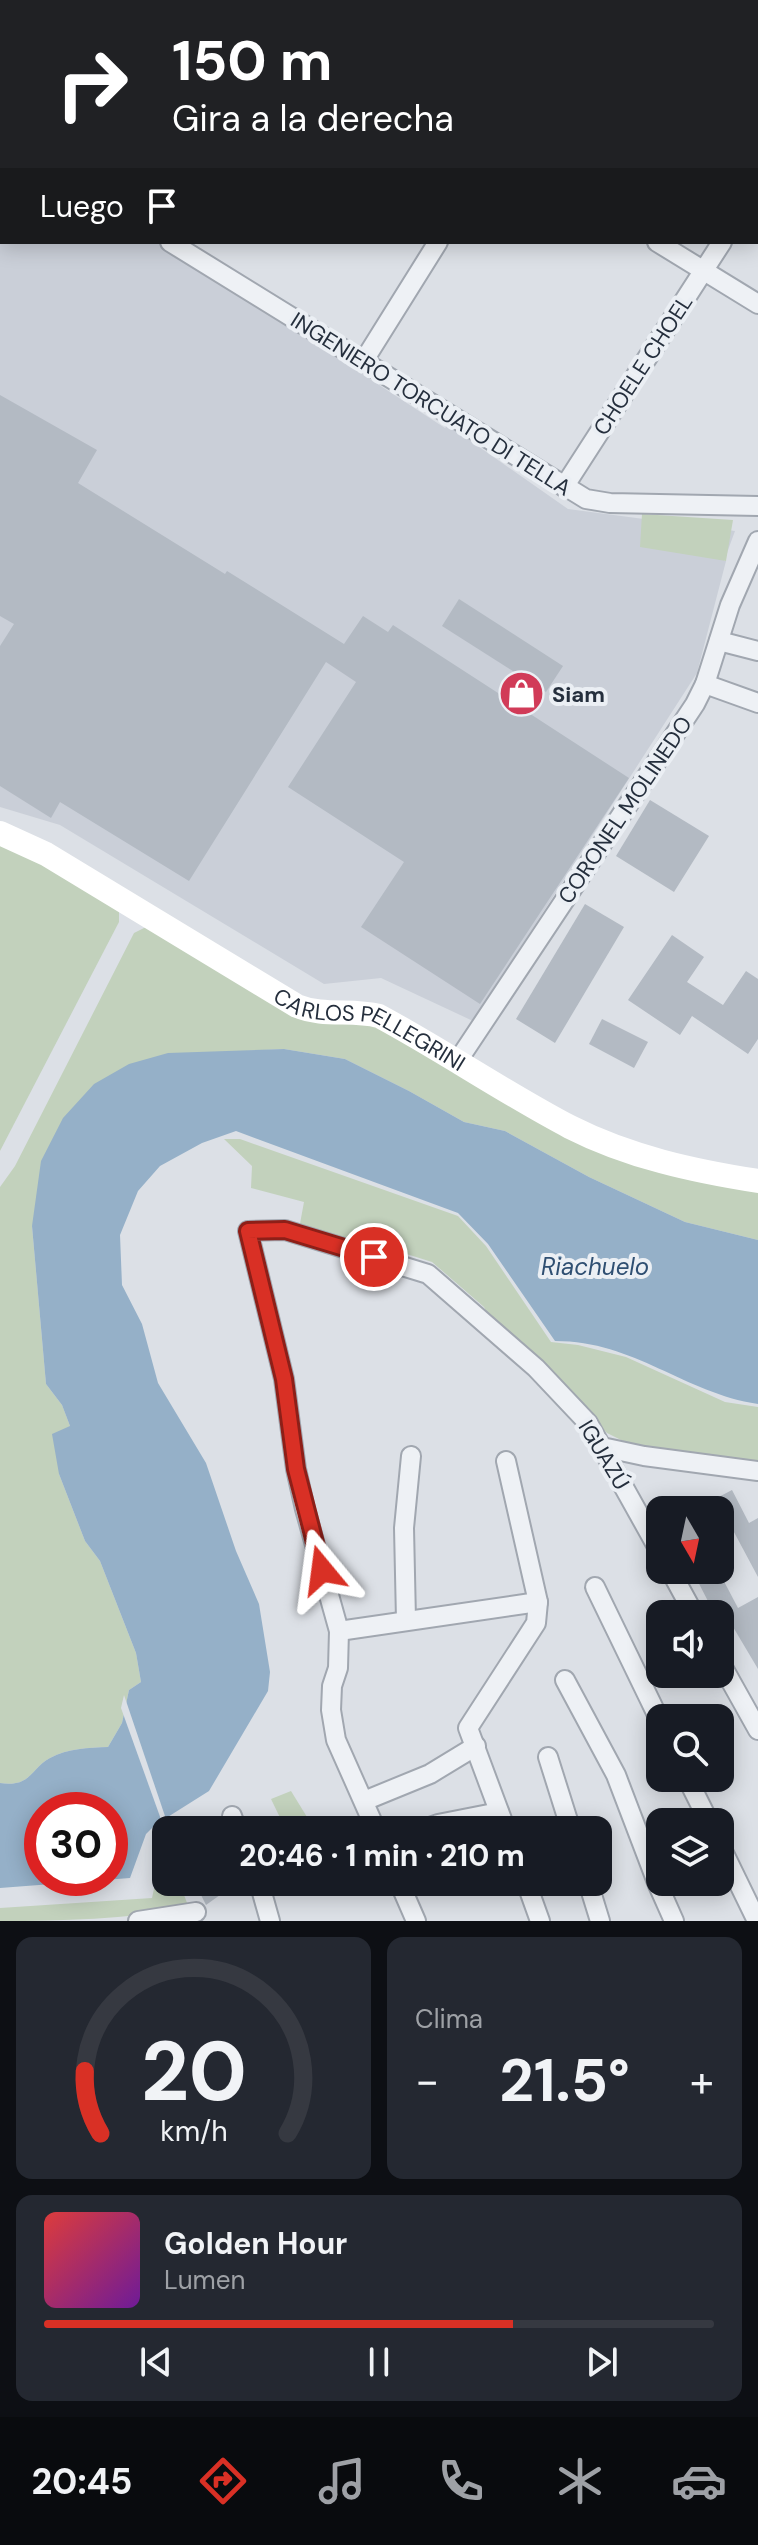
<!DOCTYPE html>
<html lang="es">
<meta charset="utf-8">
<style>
body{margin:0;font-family:"DM Sans",sans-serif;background:#242831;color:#f1f3f6;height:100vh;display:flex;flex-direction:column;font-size:30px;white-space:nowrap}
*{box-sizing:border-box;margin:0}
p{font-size:26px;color:#9ea1a6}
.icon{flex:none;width:44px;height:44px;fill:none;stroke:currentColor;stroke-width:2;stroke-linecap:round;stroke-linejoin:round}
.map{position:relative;height:1921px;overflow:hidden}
.details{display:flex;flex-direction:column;gap:16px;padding:16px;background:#0d0f14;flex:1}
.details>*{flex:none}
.hud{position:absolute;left:0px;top:0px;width:758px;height:244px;box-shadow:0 4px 20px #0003;background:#202124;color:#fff;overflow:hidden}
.needle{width:52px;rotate:171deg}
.tools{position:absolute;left:646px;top:1496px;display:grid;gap:16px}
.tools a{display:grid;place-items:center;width:88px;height:88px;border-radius:16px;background:#171b24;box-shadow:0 4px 20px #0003;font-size:40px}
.speed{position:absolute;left:24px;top:1792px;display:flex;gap:16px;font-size:40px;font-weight:700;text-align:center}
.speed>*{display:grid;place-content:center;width:104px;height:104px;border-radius:50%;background:#171b24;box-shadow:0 4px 20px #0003;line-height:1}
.speed .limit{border:12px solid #d22;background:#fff;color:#111}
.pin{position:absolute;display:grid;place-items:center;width:68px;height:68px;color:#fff;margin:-34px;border:4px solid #fff;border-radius:50%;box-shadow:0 2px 8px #0007}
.me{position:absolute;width:88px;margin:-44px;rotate:344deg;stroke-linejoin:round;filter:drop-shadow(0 0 6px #0008)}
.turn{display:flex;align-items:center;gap:28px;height:168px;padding:0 40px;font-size:36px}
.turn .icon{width:104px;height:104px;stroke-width:2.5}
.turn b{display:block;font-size:56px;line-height:68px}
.then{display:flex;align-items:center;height:76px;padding:0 40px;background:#0003;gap:16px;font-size:30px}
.big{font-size:60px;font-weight:700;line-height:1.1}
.details .tile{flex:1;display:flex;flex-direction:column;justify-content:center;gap:12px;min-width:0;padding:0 28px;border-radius:16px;background:#242831}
.details .dial{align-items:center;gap:0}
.dial svg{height:208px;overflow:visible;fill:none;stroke:#363941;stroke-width:7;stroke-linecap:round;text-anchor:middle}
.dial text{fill:#f1f3f6;stroke:none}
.song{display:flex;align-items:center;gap:24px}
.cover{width:96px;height:96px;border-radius:12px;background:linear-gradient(135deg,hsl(0 70% 55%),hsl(280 70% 35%))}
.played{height:8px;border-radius:4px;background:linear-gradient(90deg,#d93025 70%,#363941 70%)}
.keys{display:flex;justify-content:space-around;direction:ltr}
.heat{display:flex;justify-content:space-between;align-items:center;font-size:44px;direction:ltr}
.details .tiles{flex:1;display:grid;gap:16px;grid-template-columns:1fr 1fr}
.tile:last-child{grid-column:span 2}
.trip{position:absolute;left:152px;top:1816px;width:460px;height:80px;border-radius:16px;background:#171b24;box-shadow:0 4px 20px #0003;font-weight:700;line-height:80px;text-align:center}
.menu{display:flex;height:128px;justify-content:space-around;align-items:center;background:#090b0e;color:#9ea1a6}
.menu .icon{width:56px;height:56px}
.menu .current{color:#d93025}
.menu b{font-size:36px;color:#f1f3f6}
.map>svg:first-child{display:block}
.built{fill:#cacfd8}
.green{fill:#c2d1bc}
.water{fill:#95b0c8;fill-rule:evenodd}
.pier{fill:#dce0e6}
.building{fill:#b3bac3}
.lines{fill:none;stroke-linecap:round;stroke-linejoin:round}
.street-casing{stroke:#a1a7b0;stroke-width:22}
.street{stroke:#eef1f5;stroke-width:18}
.secondary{stroke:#fff;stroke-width:24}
.route-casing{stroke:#8d1f18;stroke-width:20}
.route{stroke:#d93025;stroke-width:14}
.labels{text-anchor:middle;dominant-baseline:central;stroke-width:8;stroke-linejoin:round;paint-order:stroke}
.street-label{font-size:22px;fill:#252f3d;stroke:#ebeff4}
.poi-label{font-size:22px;font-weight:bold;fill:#252f3d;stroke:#ebeff4;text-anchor:start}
.water-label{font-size:24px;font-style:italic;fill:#2f4f72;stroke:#ebeff4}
</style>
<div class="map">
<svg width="758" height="1921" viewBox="0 0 758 1921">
<rect width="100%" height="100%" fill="#dce0e6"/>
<path class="built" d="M 0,137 L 2,242 L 160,242 L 445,428 L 448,425 L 568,509 L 735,531 L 724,561 L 726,561 L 697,673 L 473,1021 L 381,978 L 324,984 L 60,825 L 0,807 Z"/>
<g class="green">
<path d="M 642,514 L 733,520 L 726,561 L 640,547 Z"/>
<path d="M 0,842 L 119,905 L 119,922 L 0,1151 Z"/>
<path d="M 152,924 L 278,1002 L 366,1018 L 572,1132 L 758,1185 L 758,1240 L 685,1222 L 589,1177 L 505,1131 L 464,1122 L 409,1091 L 345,1059 L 284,1049 L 227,1052 L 32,1226 L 46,1384 L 62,1405 L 70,1426 L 59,1474 L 85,1541 L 100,1561 L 136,1653 L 141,1682 L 129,1690 L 122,1723 L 108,1747 C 88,1748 68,1748 50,1758 C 31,1768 31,1788 0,1783 L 0,1187 L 15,1166 L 134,933 Z"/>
<path d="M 224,1139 L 240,1139 L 458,1216 L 486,1246 L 551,1342 L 578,1345 L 626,1357 L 725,1402 L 758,1407 L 758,1464 L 627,1443 L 607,1433 L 490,1319 L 484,1307 L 432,1262 L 397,1251 L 381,1254 L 299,1229 L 304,1202 L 251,1188 L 252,1166 Z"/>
<path d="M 291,1791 L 315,1830 L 286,1830 L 271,1799 Z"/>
<path d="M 166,1853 L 166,1882 L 179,1882 L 189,1908 C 124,1919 65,1921 0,1921 L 0,1908 L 152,1898 L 161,1856 Z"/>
</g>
<path class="water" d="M 284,1049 L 345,1059 L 409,1091 L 464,1122 L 505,1131 L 589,1177 L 685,1222 L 758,1240 L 758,1404 C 684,1393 635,1341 555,1341 L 488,1244 L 458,1213 L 236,1131 L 202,1143 L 160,1166 L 138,1191 L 120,1235 L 122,1285 L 142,1324 L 158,1383 L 206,1463 L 236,1551 L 259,1604 L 270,1672 L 268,1691 L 209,1791 L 155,1825 L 146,1834 L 130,1878 L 0,1888 L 0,1783 C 31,1788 31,1768 50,1758 C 68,1748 88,1748 108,1747 L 122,1723 L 129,1690 L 141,1682 L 136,1653 L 100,1561 L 85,1541 L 59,1474 L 52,1434 L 70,1426 L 62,1405 L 46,1384 L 32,1226 L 41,1161 L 63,1118 L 94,1084 L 129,1064 L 168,1053 ZM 42,1810 L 110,1810 L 110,1878 L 42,1878 Z"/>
<path class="pier" d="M 124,1695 L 167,1822 L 163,1825 L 121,1708 Z"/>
<g class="building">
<path d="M 0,395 L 97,450 L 78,483 L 225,574 L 227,571 L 344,644 L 363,616 L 388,632 L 393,625 L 629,778 L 480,1004 L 361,927 L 404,862 L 288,787 L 356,682 L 326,662 L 189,881 L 60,802 L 51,818 L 0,786 L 0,646 L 14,624 L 0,616 Z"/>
<path d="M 459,599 L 563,666 L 546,692 L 442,626 Z"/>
<path d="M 650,800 L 709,836 L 674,892 L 616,856 Z"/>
<path d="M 585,904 L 624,927 L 555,1043 L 516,1019 Z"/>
<path d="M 672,935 L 704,957 L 687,982 L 723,1005 L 746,971 L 758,979 L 758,1039 L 748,1054 L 692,1016 L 680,1035 L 628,1000 Z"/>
<path d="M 602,1019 L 648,1042 L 634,1068 L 589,1044 Z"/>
<path d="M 732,1490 L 749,1523 L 758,1518 L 758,1577 L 727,1519 L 720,1523 L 720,1510 L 694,1510 Z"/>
<path d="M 692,1570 L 718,1570 L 738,1608 L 758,1597 L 758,1669 L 720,1605 L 712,1609 Z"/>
<path d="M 204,1882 L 216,1882 L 220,1895 L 206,1905 L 196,1885 Z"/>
</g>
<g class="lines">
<defs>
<g id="street">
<path d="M 272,0 L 275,2"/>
<path d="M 28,2 L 29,0"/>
<path d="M 306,2 L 308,0"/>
<path d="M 591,2 L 592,0"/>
<path d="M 0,46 L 2,43"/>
<path d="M 0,133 L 2,135"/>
<path d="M 756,188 L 758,185"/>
<path d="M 170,242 L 586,499 L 610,503 L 758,506"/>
<path d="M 657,242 L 758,304"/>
<path d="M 363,362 L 438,242"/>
<path d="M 564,487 L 722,242"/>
<path d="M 719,641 L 758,651"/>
<path d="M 705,684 L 758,703"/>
<path d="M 457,1062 L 695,704 L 705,684 L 730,605 L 758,541"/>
<path d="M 602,1447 L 644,1456 L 758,1471"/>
<path d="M 670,1570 L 694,1614"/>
<path d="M 595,1587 L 660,1721"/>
<path d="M 406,1620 L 404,1528 L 411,1456"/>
<path d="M 339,1631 L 538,1602"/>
<path d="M 720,1662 L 758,1730"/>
<path d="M 565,1680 L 616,1775 L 658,1885 L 674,1921"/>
<path d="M 548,1757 L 571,1830"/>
<path d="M 687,1778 L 709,1822"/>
<path d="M 364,1801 L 430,1774 L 476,1746"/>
<path d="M 232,1816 L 237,1830"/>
<path d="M 376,1830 L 336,1740 L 331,1710 L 332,1686 L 338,1668 L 339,1631 L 305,1509 L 296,1469 L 284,1379 L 248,1231 L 285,1230 L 428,1274 L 536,1368 L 588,1423 L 660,1552"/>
<path d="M 421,1830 L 438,1824 L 499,1812"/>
<path d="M 506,1830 L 468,1728 L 536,1623 L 538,1602 L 506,1461"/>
<path d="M 720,1845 L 757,1921"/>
<path d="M 259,1882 L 270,1921"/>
<path d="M 399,1882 L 416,1921"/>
<path d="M 526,1882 L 540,1921"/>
<path d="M 588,1882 L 600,1921"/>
<path d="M 138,1921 L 196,1912"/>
</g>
</defs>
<use href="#street" class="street-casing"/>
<use href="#street" class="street"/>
<path class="secondary" id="s1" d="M 0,833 L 46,854 L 297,1006 C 324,1017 351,1009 379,1016 C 444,1051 505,1093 570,1127 C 629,1157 694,1171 758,1181"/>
</g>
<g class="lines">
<defs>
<path id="route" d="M 322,1570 L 296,1469 L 284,1379 L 248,1231 L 285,1230 L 374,1257"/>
</defs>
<use href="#route" class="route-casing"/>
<use href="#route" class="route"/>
</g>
<defs>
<symbol id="shop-disc" viewBox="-11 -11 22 22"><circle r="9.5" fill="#d13b58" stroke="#ebeff4"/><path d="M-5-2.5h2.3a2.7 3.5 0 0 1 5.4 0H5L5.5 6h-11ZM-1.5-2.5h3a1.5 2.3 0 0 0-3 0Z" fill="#fff"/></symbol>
</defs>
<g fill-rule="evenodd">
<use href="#shop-disc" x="496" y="668" width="51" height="51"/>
</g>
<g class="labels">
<g class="street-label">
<text transform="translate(643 365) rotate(-57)">CHOELE CHOEL</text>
<text transform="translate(431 404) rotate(32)">INGENIERO TORCUATO DI TELLA</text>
<text transform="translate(625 810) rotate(-56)">CORONEL MOLINEDO</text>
<text stroke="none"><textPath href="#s1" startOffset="422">CARLOS PELLEGRINI</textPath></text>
<text transform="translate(604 1455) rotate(59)">IGUAZÚ</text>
</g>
<g class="poi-label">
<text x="552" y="694">Siam</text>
</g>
<g class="water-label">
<text x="595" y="1266">Riachuelo</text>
</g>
</g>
</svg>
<div class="tools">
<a><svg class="needle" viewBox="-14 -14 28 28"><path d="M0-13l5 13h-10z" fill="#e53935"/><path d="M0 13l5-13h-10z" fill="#9ea1a6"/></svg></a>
<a><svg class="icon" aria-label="sound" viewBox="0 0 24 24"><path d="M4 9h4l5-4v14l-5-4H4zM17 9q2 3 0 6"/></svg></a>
<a><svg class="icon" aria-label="search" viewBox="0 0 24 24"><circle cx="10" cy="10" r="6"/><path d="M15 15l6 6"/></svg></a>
<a><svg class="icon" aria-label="layers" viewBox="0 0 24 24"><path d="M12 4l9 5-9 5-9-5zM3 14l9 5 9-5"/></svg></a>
</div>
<div class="speed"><div class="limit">30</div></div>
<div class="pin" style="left:374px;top:1257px;background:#d93025"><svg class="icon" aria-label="arrive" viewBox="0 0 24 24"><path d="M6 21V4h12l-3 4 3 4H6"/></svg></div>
<svg class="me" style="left:322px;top:1570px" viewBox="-20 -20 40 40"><path d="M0-17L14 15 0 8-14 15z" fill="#d93025" stroke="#fff" stroke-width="4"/></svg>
<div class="trip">20:46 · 1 min · 210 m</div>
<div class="hud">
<div class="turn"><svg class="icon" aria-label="right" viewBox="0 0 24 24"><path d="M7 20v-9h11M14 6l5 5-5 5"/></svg><div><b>150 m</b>Gira a la derecha</div></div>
<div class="then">Luego<svg class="icon" aria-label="arrive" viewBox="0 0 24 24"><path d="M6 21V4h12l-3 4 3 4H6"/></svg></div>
</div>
</div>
<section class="details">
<div class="tiles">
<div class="tile dial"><svg viewBox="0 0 100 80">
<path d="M14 69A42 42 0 1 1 86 69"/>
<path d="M14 69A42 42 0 0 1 8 45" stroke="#d93025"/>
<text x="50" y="56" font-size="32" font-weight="700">20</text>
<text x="50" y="72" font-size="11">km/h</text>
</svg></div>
<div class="tile"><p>Clima</p>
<div class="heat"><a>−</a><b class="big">21.5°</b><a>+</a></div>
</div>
<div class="tile">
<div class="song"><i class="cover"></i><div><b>Golden Hour</b><p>Lumen</p></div></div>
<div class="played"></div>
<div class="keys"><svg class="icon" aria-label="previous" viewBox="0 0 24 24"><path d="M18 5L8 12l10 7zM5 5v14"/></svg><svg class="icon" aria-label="pause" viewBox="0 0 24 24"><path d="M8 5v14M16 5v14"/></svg><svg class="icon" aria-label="next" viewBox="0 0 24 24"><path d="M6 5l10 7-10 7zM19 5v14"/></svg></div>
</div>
</div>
</section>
<nav class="menu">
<b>20:45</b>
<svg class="icon current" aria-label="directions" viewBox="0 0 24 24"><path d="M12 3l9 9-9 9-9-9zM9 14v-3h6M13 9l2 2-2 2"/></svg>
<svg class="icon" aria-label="music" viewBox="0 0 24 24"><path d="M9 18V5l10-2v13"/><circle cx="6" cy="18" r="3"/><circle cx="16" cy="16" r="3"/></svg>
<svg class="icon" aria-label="phone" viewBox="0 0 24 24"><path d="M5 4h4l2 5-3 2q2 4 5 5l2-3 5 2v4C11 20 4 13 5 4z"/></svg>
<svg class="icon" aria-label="climate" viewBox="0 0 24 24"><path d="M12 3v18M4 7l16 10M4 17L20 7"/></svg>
<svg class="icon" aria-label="car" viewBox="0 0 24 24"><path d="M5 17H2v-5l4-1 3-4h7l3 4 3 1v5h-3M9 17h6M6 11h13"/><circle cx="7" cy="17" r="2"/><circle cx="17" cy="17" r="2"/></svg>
</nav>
